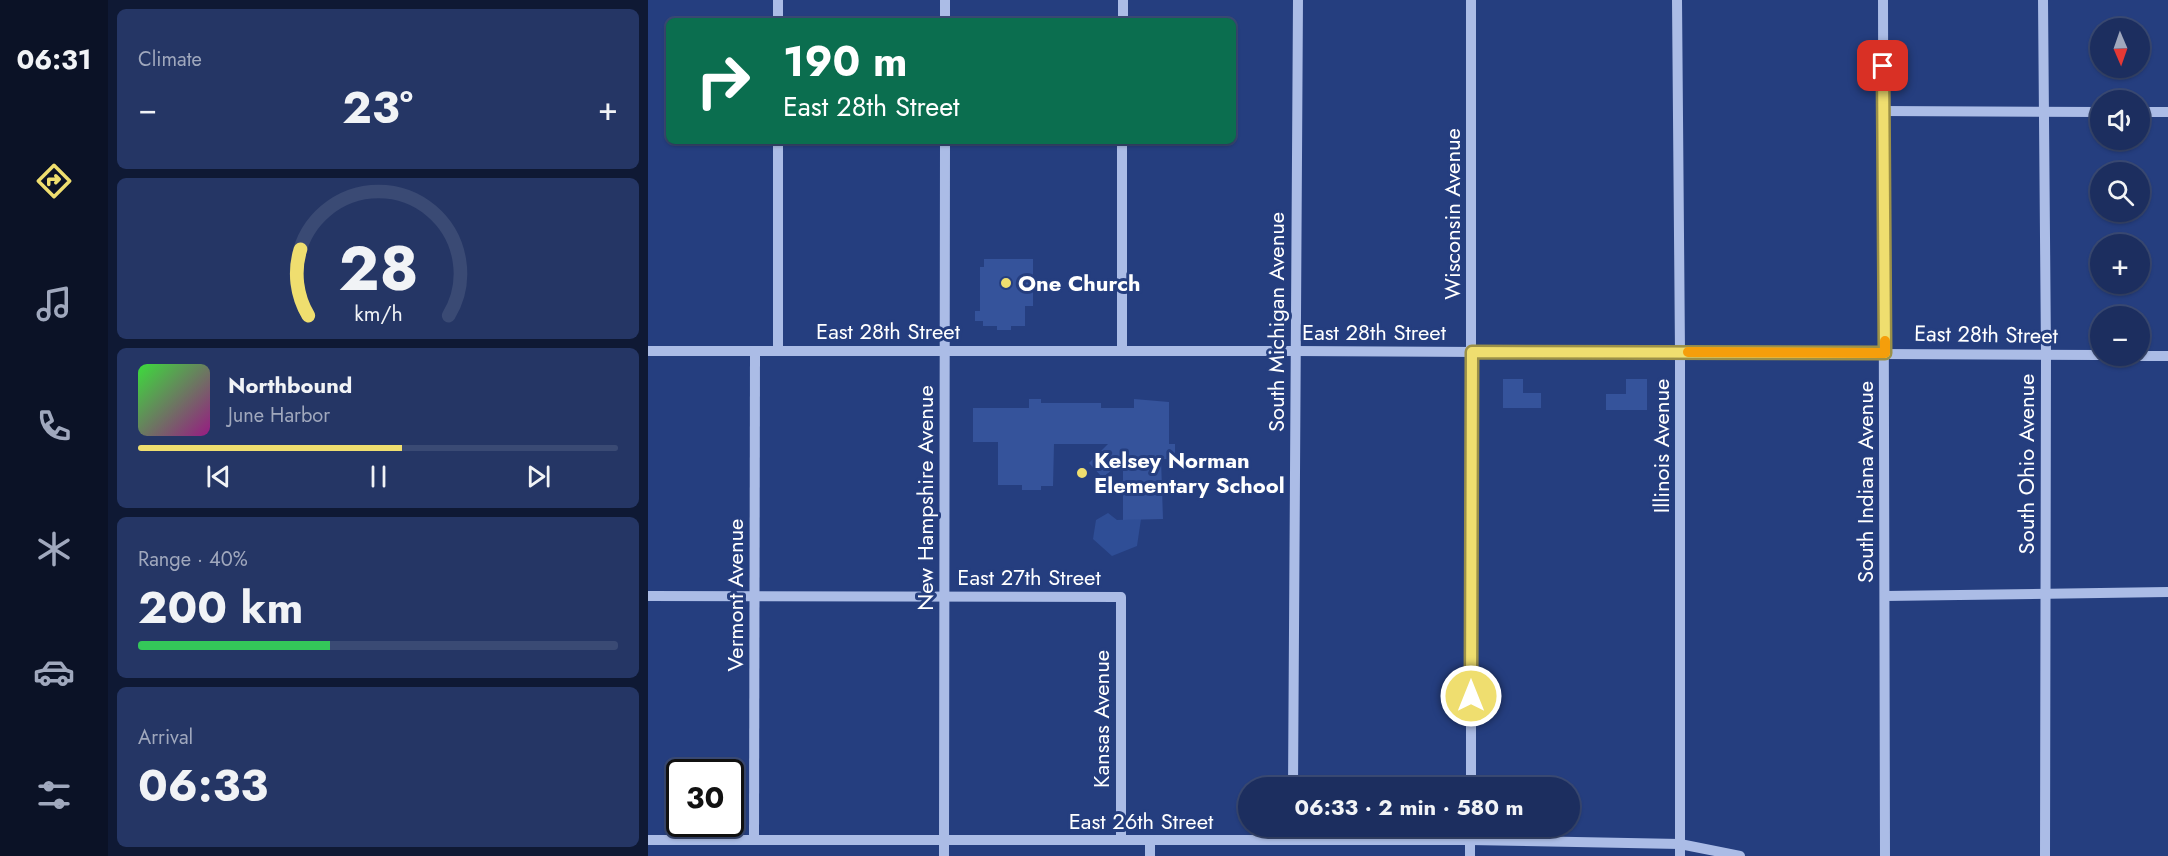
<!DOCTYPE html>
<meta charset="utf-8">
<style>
body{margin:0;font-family:Jost,sans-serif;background:#253665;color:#f1f3f6;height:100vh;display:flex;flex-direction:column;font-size:22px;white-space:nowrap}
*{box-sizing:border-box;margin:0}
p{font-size:20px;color:#a0a8bd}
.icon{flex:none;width:33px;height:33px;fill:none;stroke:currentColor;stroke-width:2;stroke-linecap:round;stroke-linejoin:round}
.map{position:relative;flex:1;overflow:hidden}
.side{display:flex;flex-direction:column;gap:9px;padding:9px;background:#0f1934;width:540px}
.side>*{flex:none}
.top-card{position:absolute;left:18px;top:18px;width:570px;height:126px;border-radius:9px;box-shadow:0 2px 4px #0004,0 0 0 2px #3a4a74;background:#0b6e4f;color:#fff;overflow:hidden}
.needle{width:39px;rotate:178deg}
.tools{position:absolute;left:1442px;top:18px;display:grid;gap:12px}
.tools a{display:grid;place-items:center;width:60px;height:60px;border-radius:50%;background:#1c2e5f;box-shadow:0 2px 4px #0004,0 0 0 2px #3a4a74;font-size:30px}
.speed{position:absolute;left:18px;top:759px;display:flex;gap:12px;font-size:30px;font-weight:700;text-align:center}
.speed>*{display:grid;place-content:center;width:78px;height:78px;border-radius:50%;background:#1c2e5f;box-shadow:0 2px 4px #0004,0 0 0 2px #3a4a74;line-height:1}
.speed .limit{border:3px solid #111;border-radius:9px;background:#fff;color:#111}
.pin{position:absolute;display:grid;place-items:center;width:51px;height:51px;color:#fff;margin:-26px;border-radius:12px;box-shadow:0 3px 9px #0006}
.me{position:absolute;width:66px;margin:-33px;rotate:0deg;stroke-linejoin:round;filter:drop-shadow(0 0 4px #0008)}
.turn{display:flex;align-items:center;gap:21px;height:126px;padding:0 18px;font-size:27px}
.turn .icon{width:78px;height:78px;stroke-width:2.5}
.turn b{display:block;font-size:42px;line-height:51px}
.big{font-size:45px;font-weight:700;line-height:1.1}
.side .tile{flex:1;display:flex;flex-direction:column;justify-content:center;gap:9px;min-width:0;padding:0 21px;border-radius:9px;background:#253665}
.side .dial{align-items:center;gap:0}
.dial svg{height:156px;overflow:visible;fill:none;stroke:#3a4a74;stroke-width:7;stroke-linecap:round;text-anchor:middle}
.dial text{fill:#f1f3f6;stroke:none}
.song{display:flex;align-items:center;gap:18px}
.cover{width:72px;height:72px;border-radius:9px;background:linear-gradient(135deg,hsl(120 70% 55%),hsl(310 70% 35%))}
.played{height:6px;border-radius:3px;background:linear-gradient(90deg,#efde6f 55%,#3a4a74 55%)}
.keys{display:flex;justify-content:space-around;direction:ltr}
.heat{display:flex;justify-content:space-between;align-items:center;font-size:33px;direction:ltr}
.charge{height:9px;border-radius:4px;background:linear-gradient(90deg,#34c759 40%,#3a4a74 0)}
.trip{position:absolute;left:590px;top:777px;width:342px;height:60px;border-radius:30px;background:#1c2e5f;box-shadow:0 2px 4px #0004,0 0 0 2px #3a4a74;font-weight:700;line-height:60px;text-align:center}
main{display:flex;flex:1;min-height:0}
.menu{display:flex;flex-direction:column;width:108px;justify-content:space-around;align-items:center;background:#0b1226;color:#a0a8bd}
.menu .icon{width:42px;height:42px}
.menu .active{color:#efde6f}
.menu b{font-size:27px;color:#f1f3f6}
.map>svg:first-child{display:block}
.green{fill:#2f4e96}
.building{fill:#35539b}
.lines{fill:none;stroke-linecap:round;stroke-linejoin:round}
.minor{stroke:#abbce6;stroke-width:10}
.route-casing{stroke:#9b9048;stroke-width:15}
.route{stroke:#efde6f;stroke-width:10}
.slow{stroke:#f59e0b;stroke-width:10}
.poi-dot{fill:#efde6f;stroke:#253e7f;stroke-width:2}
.labels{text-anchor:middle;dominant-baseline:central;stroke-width:6;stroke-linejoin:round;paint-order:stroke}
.street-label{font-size:22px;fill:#fff;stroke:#253e7f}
.poi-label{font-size:22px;font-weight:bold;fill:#fff;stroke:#253e7f;text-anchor:start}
</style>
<main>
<nav class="menu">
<b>06:31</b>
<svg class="icon active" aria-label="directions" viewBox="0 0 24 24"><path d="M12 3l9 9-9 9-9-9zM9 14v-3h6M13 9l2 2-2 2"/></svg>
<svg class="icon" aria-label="music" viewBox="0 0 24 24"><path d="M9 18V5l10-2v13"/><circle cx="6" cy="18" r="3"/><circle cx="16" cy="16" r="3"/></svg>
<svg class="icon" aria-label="phone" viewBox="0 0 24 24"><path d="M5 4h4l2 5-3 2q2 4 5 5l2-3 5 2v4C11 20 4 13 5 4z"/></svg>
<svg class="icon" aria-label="climate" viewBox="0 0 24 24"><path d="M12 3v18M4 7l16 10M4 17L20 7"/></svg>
<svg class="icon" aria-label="car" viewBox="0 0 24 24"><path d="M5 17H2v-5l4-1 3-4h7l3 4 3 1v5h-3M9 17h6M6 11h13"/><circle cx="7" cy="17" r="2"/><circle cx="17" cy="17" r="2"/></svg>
<svg class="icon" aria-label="filters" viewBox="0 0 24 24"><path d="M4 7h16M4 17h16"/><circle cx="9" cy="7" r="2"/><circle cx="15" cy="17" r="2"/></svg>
</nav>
<section class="side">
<div class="tile"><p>Climate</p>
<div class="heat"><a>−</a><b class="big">23°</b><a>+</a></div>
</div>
<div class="tile dial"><svg viewBox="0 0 100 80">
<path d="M14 69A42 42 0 1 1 86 69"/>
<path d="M14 69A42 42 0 0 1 10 35" stroke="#efde6f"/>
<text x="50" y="56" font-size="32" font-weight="700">28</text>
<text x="50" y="72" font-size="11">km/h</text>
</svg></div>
<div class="tile">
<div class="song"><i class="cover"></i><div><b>Northbound</b><p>June Harbor</p></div></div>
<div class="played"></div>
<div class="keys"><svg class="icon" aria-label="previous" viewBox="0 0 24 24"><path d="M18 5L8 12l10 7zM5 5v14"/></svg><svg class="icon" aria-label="pause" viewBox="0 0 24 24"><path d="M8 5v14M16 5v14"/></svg><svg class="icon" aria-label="next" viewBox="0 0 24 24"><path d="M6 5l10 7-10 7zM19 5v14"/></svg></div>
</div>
<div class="tile"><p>Range · 40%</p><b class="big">200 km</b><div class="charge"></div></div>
<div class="tile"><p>Arrival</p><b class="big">06:33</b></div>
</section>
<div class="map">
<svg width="1520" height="856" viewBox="0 0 1520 856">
<rect width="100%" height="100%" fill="#253e7f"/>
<path class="green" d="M 460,513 L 469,520 L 493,519 L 489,546 L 464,556 L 445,539 L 448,520 Z"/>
<g class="building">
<path d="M 336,259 L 385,259 L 385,306 L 377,306 L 377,326 L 363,326 L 363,330 L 349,330 L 349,326 L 335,326 L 335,321 L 327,321 L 327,311 L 332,311 L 332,267 L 336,267 Z"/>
<path d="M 855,379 L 875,379 L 875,393 L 893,393 L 893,408 L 855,408 Z"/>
<path d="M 978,379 L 999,379 L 999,410 L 958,410 L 958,394 L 978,394 Z"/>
<path d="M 381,399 L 393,399 L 393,403 L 453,403 L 453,408 L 486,408 L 486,399 L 521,402 L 521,444 L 527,444 L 527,459 L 513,459 L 515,519 L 475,520 L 475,459 L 455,478 L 441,463 L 460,444 L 406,444 L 405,486 L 393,486 L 393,490 L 374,490 L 374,485 L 350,485 L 350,442 L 325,442 L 325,408 L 381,408 Z"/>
</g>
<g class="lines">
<g class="minor">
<path d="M 1029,0 L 1032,352 L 1032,856"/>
<path d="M 1235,0 L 1237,856"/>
<path d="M 1395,0 L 1398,354 L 1397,856"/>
<path d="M 130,21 L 130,0"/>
<path d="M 297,21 L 297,0"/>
<path d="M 475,21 L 475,0"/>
<path d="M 1235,111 L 1452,112"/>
<path d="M 1491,112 L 1520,112"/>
<path d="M 0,351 L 647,351 L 1452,355"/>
<path d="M 130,351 L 130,141"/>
<path d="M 474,351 L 474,141"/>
<path d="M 1486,356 L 1520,356"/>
<path d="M 0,596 L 473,597 L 473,840"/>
<path d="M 1237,596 L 1520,592"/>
<path d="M 645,788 L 650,0"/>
<path d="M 823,788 L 823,0"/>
<path d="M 106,839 L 107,351"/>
<path d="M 0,840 L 822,840 L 1032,844 L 1092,856"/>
<path d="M 502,840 L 502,856"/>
<path d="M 644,840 L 644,826"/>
<path d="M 296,856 L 297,141"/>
<path d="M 822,856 L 822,826"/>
</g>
</g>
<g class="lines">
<defs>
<path id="route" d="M 823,696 L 824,352 L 1237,353 L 1235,66"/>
</defs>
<use href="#route" class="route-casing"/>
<use href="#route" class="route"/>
<path class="slow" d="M 1040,352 L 1237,353 L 1237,341"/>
</g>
<g class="poi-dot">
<circle cx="358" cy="283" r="6"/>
<circle cx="434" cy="473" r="6"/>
</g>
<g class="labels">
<g class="street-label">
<text transform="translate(804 214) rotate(-90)">Wisconsin Avenue</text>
<text transform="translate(628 322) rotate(-90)">South Michigan Avenue</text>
<text x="240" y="331">East 28th Street</text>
<text x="726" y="332">East 28th Street</text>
<text transform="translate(1338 334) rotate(1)">East 28th Street</text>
<text transform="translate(1013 446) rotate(-90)">Illinois Avenue</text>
<text transform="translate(1378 464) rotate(-90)">South Ohio Avenue</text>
<text transform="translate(1217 482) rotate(-90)">South Indiana Avenue</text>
<text transform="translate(277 498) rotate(-90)">New Hampshire Avenue</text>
<text x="381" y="577">East 27th Street</text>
<text transform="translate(87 595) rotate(-90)">Vermont Avenue</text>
<text transform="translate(453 719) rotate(-90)">Kansas Avenue</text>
<text x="493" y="821">East 26th Street</text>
</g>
<g class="poi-label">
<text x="370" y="283">One Church</text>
<text x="446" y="460">Kelsey Norman<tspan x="446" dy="25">Elementary School</tspan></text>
</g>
</g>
</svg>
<div class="tools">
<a><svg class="needle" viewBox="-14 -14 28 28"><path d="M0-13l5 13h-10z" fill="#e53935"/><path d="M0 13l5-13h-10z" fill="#a0a8bd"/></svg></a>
<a><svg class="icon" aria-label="sound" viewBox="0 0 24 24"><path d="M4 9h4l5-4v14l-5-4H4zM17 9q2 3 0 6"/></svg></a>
<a><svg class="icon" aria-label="search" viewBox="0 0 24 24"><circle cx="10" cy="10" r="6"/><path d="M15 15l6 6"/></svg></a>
<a>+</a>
<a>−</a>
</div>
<div class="speed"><div class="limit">30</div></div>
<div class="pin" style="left:1235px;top:66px;background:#d93025"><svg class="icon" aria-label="arrive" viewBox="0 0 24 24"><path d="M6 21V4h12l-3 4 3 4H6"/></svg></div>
<svg class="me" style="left:823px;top:696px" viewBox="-20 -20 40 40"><circle r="17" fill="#efde6f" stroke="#fff" stroke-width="3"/><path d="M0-11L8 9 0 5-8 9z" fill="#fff"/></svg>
<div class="trip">06:33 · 2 min · 580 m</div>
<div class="top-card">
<div class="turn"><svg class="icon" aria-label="right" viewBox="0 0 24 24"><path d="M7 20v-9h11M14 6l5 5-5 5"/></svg><div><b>190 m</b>East 28th Street</div></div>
</div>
</div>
</main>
